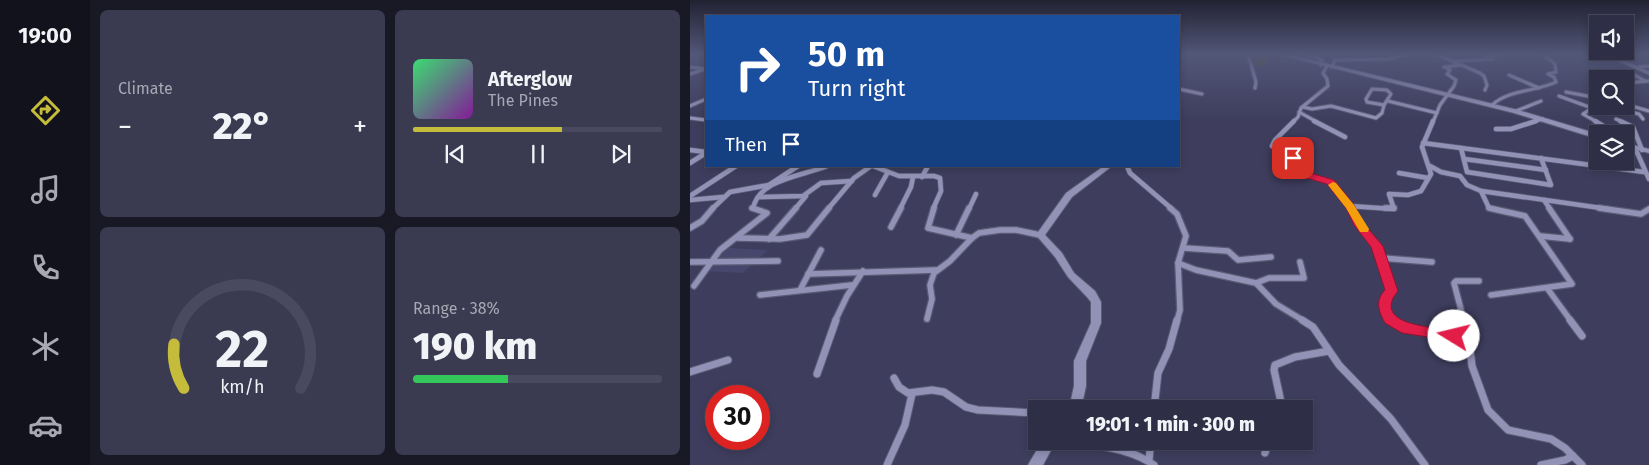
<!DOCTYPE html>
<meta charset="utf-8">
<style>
body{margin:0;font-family:"Fira Sans",sans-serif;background:#3a3a51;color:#f1f3f6;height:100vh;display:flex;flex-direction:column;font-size:19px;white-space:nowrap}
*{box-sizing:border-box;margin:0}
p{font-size:16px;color:#a7a8b3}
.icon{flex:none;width:28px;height:28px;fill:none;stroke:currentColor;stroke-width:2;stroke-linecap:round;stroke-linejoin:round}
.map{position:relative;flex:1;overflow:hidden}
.sheet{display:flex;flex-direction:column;gap:10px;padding:10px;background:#191926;width:600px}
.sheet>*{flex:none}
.top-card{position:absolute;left:15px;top:15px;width:475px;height:152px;border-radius:0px;box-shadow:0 2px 8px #0003,0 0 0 1px #494a5f;background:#1a4fa0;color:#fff;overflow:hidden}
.tools{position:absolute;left:899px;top:15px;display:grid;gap:10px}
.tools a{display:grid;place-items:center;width:45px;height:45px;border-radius:0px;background:#2e2e46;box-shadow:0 2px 8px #0003,0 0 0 1px #494a5f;font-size:25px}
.speed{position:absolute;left:15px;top:385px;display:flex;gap:10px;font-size:25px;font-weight:700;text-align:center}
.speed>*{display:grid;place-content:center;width:65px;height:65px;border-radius:50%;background:#2e2e46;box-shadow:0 2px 8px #0003,0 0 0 1px #494a5f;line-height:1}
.speed .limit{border:8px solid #d22;background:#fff;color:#111}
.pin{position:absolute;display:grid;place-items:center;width:42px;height:42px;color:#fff;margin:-21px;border-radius:10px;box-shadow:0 2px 8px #0006}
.me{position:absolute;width:55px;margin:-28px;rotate:279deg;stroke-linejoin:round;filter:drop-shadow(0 0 4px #0008)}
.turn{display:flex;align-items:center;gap:18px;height:105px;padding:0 20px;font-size:22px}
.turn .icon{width:65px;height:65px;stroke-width:2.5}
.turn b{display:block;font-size:35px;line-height:42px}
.then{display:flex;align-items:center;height:48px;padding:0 20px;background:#0003;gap:10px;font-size:19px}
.big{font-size:38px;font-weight:800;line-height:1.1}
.sheet .tile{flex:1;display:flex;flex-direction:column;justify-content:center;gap:8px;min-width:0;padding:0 18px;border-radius:8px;background:#3a3a51}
.sheet .dial{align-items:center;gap:0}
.dial svg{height:130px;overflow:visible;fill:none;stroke:#494a5f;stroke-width:7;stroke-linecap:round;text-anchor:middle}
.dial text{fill:#f1f3f6;stroke:none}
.song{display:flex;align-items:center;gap:15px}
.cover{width:60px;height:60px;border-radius:8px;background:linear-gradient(135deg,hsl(140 70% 55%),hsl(290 70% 35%))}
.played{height:5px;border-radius:2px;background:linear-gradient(90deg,#c6bc3c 60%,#494a5f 60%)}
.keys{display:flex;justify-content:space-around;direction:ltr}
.heat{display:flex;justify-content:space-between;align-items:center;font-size:28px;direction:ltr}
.charge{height:8px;border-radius:4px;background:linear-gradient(90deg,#34c759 38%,#494a5f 0)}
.sheet .tiles{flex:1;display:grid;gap:10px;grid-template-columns:repeat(2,1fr)}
.trip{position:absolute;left:338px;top:400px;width:285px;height:50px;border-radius:0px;background:#2e2e46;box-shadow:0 2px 8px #0003,0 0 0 1px #494a5f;font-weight:800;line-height:50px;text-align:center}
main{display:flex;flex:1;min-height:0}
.tabs{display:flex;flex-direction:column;width:90px;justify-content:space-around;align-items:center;background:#12121c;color:#a7a8b3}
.tabs .icon{width:35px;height:35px}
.tabs .on{color:#c6bc3c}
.tabs b{font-size:22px;color:#f1f3f6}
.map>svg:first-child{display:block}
.built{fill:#47466d}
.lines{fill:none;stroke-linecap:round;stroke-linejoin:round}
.minor-far3-casing{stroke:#5b5b75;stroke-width:5}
.minor-far2-casing{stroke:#5b5b75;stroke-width:6}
.minor-far1-casing{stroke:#5b5b75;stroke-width:8}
.minor-casing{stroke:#5b5b75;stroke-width:9}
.tertiary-casing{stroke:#5b5b75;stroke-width:2}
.secondary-casing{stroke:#5b5b75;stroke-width:2}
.minor-far3{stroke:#9292b7;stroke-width:3}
.minor-far2{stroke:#9292b7;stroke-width:4.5}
.minor-far1{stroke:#9292b7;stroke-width:5.5}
.minor{stroke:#9292b7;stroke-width:7}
.tertiary{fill:#9292b7;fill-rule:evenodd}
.secondary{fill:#9292b7;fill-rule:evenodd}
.wall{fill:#55511c}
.shaded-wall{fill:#454216}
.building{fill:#635e20;stroke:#454216}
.route{fill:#e11d48;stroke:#92132f}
.slow{fill:#f59e0b}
</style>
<main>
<nav class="tabs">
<b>19:00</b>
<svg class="icon on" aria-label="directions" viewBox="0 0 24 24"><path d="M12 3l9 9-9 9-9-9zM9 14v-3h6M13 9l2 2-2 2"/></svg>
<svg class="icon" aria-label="music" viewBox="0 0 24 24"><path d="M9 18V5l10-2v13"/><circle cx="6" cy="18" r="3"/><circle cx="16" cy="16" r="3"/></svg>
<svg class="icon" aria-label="phone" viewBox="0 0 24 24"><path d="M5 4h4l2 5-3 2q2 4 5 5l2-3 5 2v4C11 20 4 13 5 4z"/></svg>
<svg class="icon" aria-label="climate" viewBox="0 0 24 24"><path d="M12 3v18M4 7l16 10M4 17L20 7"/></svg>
<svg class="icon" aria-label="car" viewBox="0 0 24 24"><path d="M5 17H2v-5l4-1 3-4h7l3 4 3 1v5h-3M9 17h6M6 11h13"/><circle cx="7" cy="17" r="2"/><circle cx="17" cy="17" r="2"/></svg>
</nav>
<section class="sheet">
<div class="tiles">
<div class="tile"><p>Climate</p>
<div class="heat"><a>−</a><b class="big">22°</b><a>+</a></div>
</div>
<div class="tile">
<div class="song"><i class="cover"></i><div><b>Afterglow</b><p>The Pines</p></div></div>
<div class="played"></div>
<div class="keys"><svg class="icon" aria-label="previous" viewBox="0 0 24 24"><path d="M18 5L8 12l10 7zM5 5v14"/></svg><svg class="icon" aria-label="pause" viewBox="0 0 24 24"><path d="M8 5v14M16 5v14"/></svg><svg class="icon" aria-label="next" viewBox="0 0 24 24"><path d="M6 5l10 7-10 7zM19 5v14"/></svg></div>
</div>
<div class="tile dial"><svg viewBox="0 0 100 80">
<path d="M14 69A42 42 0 1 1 86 69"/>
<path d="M14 69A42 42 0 0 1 8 42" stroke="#c6bc3c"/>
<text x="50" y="56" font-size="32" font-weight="700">22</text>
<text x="50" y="72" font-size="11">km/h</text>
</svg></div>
<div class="tile"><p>Range · 38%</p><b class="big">190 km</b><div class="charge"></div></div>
</div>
</section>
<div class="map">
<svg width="959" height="465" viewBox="0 0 959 465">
<rect width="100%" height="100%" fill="#3e3d5d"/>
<path class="built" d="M 39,248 L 78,250 L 53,273 L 13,271 Z"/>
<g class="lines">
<defs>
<g id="minor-far3">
<path d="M 558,54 L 566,82 L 565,88"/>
<path d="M 618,54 L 632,60 L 631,65"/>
<path d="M 746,54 L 790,73 L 794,76 L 797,85 L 795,90"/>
<path d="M 795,56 L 814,54"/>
<path d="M 929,60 L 959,73"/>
<path d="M 766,61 L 803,59"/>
<path d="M 0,67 L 16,69"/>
<path d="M 642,67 L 645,60 L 698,59 L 717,54"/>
<path d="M 949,67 L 959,66"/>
<path d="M 941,73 L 955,81"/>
<path d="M 0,74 L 12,70"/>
<path d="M 819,75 L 849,88"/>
<path d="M 935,83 L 959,81"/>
<path d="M 489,89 L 512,94"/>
<path d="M 682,89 L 697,90 L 701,94 L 694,105 L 677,102 L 676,99 Z"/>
<path d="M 908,91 L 908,94"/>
<path d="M 876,92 L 908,98"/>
<path d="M 869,96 L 902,108"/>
<path d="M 698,101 L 747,113"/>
<path d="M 935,104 L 959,111"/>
<path d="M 802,105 C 820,89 845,92 866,82 L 864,77 L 858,74 L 866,72 L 865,64 L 853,54"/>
<path d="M 0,106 L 16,99"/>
<path d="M 613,107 L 622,109 L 641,106 L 686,118 L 692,113 L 694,105"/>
<path d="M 922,107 L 949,114 L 953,119"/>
<path d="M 826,111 L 851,101"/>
<path d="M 609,112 L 627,122"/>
<path d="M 0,118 L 16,120"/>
<path d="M 926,119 L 933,122"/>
<path d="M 603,122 L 608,117 L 611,108 L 638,86 L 637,79 L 633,73 L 637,66"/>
<path d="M 743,122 L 750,105 L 764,86 L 766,80 L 757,74 L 760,70 L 754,67 L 771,65"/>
<path d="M 842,122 L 853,119"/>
<path d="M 907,122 L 893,114 L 902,108 L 921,109 L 921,106"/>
</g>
<g id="minor-far2">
<path d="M 604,121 L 585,140 L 582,146 L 603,157 L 609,168 L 616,175 L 641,182 L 662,209"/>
<path d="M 624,121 L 655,137"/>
<path d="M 905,121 L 920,130 L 919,134"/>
<path d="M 930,121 L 943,127 L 952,150"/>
<path d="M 806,129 L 821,129 L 846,121"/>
<path d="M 733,143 L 954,172"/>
<path d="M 771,148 L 777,172 L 861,185 L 851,158"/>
<path d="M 945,148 L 959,179"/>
<path d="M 0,150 L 16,152"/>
<path d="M 774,159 L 856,170"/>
<path d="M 0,163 L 16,153"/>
<path d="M 183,166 L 209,176 L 244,176 L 250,178 L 251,191 L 243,209"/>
<path d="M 437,166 L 440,173 L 482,209"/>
<path d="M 740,166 L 751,172 L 770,176 L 777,185 L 791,191 L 918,209"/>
<path d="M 709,173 L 738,178"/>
<path d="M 232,177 L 238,166"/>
<path d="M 791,191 L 799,208 L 804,209"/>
<path d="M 185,195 L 198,172"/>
<path d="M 0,196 L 46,166"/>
<path d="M 69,197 L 113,196 L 131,183 L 162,181"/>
<path d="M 0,200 L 33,197"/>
<path d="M 854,200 L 860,209"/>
<path d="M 659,206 L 704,209 L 699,194 L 718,195 L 731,191 L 741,174 L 732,147 L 743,121"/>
<path d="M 22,209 L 40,192 L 79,185 L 108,166"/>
<path d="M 63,209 C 68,179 113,176 137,166"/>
<path d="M 105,209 L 116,196"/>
<path d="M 138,209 L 164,178 L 181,166"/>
<path d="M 210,209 L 221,187 L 223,177"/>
<path d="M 279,209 L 286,194"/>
</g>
<g id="minor-far1">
<path d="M 244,208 L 238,228 L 282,238"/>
<path d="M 480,208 L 487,214 L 496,236 L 488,263 L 490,310 L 487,321"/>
<path d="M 661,208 L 670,225 L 687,246 L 702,291 C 693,301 693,311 702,321"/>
<path d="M 695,208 L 704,208"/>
<path d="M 799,208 L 835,216 L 882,284 L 801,295"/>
<path d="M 859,208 L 880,239"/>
<path d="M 909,208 L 951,214 L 959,209"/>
<path d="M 201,227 L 211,208"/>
<path d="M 0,228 L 12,221 L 23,208"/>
<path d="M 266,235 L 279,208"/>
<path d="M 850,236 L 880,239"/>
<path d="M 48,238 L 90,239 L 117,235 L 139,208"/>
<path d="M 79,239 L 106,208"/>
<path d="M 494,248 L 538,251 L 548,260 L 581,257"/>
<path d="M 692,258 L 742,262"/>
<path d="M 0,262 L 88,261"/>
<path d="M 488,263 L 506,270 L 566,283 L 586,304 L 614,321"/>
<path d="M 118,274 L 246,270"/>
<path d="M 566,283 L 579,278 L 614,278 L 610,262"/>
<path d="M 4,286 L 30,250 L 77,213 L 62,208"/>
<path d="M 857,288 L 881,321"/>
<path d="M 110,290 L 131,250"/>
<path d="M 70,295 L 162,285"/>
<path d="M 237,319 L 242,299 L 240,285 L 244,273 L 260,261 L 282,238 L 289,233 L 310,230 L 326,230 L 350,235"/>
<path d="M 145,321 L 157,296 L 173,271"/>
<path d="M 774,321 L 764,283 L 766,281 L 789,281"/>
</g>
<g id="minor">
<path d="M 612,320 L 623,327 L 649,365 L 701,419 L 735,465"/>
<path d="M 701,320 L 717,329 L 754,333 L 774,339"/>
<path d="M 774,320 L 774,339 L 780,349 L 782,366 L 798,410 L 818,430 L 861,439 L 875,448 L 892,465"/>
<path d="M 880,320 L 892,336"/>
<path d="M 0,372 L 38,360"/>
<path d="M 127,374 L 146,320"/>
<path d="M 204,378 L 209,387 L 218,393 L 242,390 L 254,392 L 276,407 L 288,410 L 346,413"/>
<path d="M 465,404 L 472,409"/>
<path d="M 464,409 L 468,373 L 479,349 L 487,320"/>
<path d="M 590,409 L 591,402 L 584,370 L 585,365 L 605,357 L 639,351"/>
<path d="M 360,442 C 395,445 434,444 464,465"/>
<path d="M 575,453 L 579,441"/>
<path d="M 459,460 L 461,441"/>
<path d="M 197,465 L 215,425 L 222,394"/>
<path d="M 851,465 L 875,460 L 883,456"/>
</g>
<g id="tertiary">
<path d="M 414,166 L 422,166 L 382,197 L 355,235 L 372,253 L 384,273 L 405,291 L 411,302 L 411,323 L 396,361 L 396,386 L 391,409 L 379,409 L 384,386 L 384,361 L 401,323 L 401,302 L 397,297 L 378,277 L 365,257 L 346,235 L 376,193 Z"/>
<path d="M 352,441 L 366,441 L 353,465 L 338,465 Z"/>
</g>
<g id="secondary">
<path d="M 586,54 L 598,54 L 828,110 L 908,134 L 908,139 L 824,113 Z"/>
<path d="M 935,143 L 959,149 L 959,153 L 935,147 Z"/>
</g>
</defs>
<use href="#minor-far3" class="minor-far3-casing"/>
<use href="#minor-far2" class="minor-far2-casing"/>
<use href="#minor-far1" class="minor-far1-casing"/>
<use href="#minor" class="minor-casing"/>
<use href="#tertiary" class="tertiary-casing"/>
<use href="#secondary" class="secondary-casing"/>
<use href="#minor-far3" class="minor-far3"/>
<use href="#minor-far2" class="minor-far2"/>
<use href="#minor-far1" class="minor-far1"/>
<use href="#minor" class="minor"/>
<use href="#tertiary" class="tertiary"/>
<use href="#secondary" class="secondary"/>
</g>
<path class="wall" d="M 571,54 L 582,54 L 576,66 L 565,65 L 565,59 Z"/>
<path class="shaded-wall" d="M 580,54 L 582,54 L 576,66 L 577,60 Z"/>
<path class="building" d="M 571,54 L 580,54 L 577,60 L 565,59 Z"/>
<linearGradient id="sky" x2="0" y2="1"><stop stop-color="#223"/><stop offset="0.45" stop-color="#525778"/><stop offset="1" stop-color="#525778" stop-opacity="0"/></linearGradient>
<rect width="959" height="120" fill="url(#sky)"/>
<path class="route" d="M 603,155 L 606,156 L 613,167 L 620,173 L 644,180 L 664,205 L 674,224 L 693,246 L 708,291 C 706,294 703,297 702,301 C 693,328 754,327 769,332 L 771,336 L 769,340 L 764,341 L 712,333 L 695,323 C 688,311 685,300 695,290 L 681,247 L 664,225 L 656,208 L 637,184 L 613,177 L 605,170 L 598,158 Z"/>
<path class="slow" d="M 643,182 L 646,183 L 664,205 L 679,229 L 678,232 L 670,232 L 656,208 L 638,185 Z"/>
</svg>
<div class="tools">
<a><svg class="icon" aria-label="sound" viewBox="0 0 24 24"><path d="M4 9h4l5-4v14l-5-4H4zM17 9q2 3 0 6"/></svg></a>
<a><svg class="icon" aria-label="search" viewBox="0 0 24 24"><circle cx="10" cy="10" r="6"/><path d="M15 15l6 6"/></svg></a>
<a><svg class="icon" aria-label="layers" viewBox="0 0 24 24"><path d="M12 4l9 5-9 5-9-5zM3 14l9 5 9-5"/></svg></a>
</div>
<div class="speed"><div class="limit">30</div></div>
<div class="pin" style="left:603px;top:158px;background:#d93025"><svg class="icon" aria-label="arrive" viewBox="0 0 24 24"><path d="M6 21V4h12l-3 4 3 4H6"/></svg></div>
<svg class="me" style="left:764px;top:336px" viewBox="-20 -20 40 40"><circle r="19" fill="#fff"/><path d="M0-13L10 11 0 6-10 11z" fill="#e11d48"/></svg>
<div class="trip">19:01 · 1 min · 300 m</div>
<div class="top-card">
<div class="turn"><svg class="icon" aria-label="right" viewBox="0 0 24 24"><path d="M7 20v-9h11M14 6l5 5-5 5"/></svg><div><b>50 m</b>Turn right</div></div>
<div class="then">Then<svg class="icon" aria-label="arrive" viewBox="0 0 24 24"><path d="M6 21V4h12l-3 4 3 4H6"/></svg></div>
</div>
</div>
</main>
